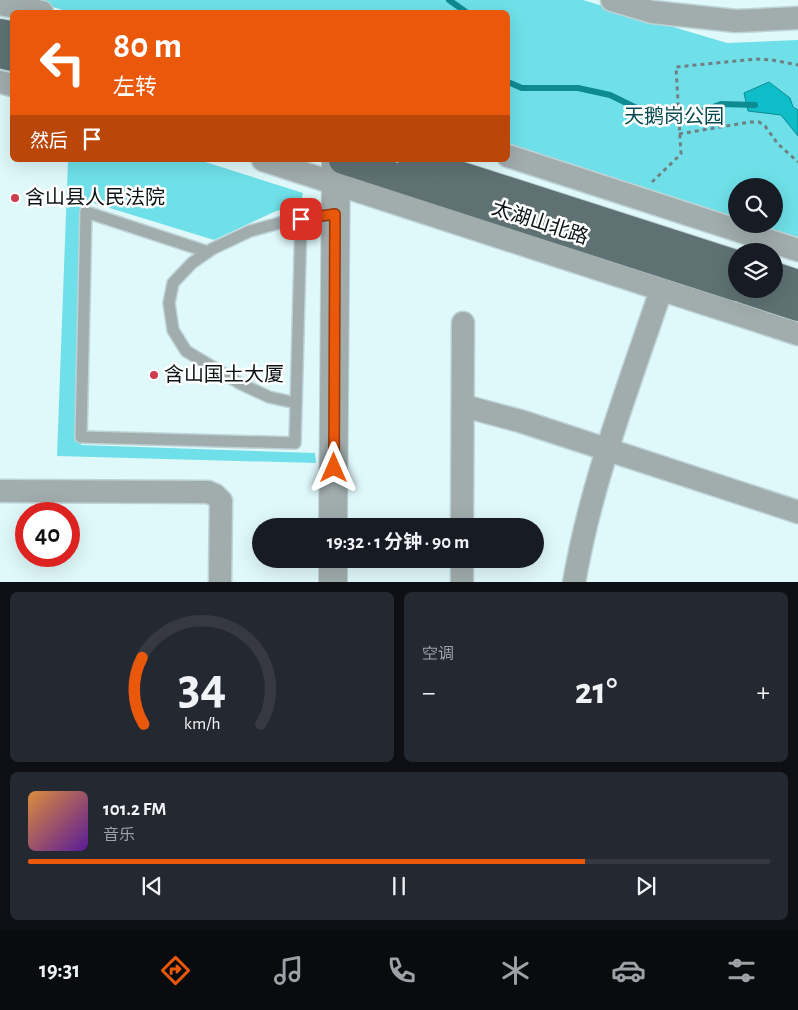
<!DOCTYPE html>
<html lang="zh">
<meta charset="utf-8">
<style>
body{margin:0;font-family:"Alegreya Sans","Noto Sans SC",sans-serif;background:#242831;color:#f1f3f6;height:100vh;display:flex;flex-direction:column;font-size:19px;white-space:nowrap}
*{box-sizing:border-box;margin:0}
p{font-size:16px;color:#9ea1a6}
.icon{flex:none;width:28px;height:28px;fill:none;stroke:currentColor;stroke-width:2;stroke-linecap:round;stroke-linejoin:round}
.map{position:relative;height:582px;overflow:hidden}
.details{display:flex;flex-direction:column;gap:10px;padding:10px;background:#0d0f14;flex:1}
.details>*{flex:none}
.hud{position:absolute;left:10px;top:10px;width:500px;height:152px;border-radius:8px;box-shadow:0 5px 20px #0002;background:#ea580c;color:#fff;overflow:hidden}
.tools{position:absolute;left:728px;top:178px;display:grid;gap:10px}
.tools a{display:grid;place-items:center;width:55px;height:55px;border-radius:50%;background:#171b24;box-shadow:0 5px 20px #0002;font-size:25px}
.speed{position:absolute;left:15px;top:502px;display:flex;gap:10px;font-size:25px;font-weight:700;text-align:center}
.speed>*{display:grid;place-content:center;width:65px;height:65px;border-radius:50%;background:#171b24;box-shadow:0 5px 20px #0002;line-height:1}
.speed .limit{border:8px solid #d22;background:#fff;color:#111}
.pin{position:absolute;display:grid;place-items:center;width:42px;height:42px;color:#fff;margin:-21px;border-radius:10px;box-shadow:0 2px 8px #0006}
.me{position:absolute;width:55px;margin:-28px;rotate:0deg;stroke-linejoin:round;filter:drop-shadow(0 0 4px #0008)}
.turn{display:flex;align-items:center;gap:18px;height:105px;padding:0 20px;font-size:22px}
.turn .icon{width:65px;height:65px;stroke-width:2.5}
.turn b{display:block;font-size:35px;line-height:42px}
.then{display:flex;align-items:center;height:48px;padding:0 20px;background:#0003;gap:10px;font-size:19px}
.big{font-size:38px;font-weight:700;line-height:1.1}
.details .tile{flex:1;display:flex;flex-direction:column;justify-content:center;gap:8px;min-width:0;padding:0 18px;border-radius:8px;background:#242831}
.details .dial{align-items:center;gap:0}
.dial svg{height:130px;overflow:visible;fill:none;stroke:#363941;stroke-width:7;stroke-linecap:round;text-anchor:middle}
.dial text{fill:#f1f3f6;stroke:none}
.song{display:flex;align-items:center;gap:15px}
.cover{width:60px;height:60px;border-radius:8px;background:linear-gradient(135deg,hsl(30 70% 55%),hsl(270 70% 35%))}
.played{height:5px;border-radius:2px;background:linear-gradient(90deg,#ea580c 75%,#363941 75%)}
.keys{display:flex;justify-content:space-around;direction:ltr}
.heat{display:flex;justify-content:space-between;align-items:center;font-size:28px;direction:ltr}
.details .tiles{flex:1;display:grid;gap:10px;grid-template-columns:1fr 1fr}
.tile:last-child{grid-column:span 2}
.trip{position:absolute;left:252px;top:518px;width:292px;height:50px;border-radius:25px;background:#171b24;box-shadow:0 5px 20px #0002;font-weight:700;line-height:50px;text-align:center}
.dock{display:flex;height:80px;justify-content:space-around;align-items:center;background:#090b0e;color:#9ea1a6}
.dock .icon{width:35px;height:35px}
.dock .selected{color:#ea580c}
.dock b{font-size:22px;color:#f1f3f6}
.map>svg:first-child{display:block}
.green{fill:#6fe0e9;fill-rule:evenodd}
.water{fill:#0fbdc8;stroke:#0e8a92}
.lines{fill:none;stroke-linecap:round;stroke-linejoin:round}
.stream{stroke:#0e8a92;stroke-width:6}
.service-casing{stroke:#bdd3d5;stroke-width:14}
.minor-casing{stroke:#bdd3d5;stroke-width:25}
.tertiary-casing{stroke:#bdd3d5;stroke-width:30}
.primary-casing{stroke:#bdd3d5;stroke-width:30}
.path{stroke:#708082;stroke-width:3;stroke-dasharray:4 4;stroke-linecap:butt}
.service{stroke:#a1acad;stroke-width:11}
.minor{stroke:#a1acad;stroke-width:22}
.tertiary{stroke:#a1acad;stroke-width:28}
.primary{stroke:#5f7173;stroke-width:28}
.route-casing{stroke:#983908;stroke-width:12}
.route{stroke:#ea580c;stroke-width:9}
.poi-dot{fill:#cd3d50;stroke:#fff;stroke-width:2}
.labels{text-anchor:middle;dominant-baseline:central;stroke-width:5;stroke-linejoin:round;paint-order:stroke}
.park-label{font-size:20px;fill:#074a4f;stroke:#fff}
.poi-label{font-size:20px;fill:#0b1314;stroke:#fff;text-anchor:start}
.street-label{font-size:20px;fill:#0b1314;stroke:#fff}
</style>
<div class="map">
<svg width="798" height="583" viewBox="0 0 798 583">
<rect width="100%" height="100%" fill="#dff8fa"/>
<g class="green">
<path d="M 30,0 L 583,0 L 727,43 L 798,40 L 798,247 L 508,153 L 508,12 L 69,12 ZM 736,186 L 774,186 L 774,224 L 736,224 Z"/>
<path d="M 68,160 L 199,160 L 303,193 L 300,206 L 276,211 L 214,240 L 87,201 L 81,445 L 315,453 L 316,463 L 57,456 Z"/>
</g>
<path class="water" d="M 769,82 L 790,98 L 793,107 L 798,110 L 798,136 L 781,115 L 748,111 L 744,93 Z"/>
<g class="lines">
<g class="stream">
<path d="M 449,0 L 466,12"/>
<path d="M 508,82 L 522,88 L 578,88 L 610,95 L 651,115 L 689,116 L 721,104 L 755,105"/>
</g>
<defs>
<g id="service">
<path d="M 208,252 L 86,212 L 81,437 L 295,443 L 301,219"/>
<path d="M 296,403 L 269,397 L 241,384 L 186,351 L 173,330 L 169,303 L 173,283 L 192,263 L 212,249 L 250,231 L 287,221 L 335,215"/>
</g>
<g id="minor">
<path d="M 612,0 L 652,12 L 736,21 L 798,18"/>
<path d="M 0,4 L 42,12"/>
<path d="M 0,82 L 12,85"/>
<path d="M 508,156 L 798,250"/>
<path d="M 263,160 L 798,334"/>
<path d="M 464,406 L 520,421 L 798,512"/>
<path d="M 0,491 L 208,492 L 215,495 L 221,501 L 220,583"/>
<path d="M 462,526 L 463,323"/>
<path d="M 462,583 L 462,559"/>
<path d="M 574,583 C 591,482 629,386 661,290"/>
</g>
<g id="tertiary">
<path d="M 333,526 L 336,160"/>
<path d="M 333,583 L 333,559"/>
</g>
<g id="primary">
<path d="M 0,33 L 12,35"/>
<path d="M 0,54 L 12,57"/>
<path d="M 343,160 L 736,287"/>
<path d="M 412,160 L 736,264"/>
<path d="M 774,276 L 798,284"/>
<path d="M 743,289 L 798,307"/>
</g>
</defs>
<use href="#service" class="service-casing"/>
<use href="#minor" class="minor-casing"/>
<use href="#tertiary" class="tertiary-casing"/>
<use href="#primary" class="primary-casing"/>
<g class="path">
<path d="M 679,134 L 750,122 L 759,122 L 765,126 L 778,144 L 798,162"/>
<path d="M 652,182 L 681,154 L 676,67 L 756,59 L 772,60 L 798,65"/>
</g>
<use href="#service" class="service"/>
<use href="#minor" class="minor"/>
<use href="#tertiary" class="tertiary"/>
<use href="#primary" class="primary"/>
</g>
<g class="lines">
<defs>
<path id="route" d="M 301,219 L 335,214 L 334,468"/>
</defs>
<use href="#route" class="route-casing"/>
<use href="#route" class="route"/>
</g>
<g class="poi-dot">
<circle cx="15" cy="198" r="5"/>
<circle cx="154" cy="375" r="5"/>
</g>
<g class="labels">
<g class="park-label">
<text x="674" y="117">天鹅岗公园</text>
</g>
<g class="poi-label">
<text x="25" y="198">含山县人民法院</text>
<text x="164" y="375">含山国土大厦</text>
</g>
<g class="street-label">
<text transform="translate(540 223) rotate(18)">太湖山北路</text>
</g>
</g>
</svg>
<div class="tools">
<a><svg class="icon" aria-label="search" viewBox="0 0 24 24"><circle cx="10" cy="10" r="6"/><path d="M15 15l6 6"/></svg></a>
<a><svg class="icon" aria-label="layers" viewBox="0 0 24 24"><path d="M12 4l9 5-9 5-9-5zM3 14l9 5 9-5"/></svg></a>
</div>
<div class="speed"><div class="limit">40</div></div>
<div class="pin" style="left:301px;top:219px;background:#d93025"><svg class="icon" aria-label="arrive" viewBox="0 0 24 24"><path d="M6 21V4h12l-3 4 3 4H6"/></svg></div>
<svg class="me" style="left:334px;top:468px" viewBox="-20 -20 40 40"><path d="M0-17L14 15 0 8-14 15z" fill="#ea580c" stroke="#fff" stroke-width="4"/></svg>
<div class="trip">19:32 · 1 分钟 · 90 m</div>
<div class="hud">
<div class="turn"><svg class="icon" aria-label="left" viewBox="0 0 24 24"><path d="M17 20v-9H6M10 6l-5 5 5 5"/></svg><div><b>80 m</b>左转</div></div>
<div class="then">然后<svg class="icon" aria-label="arrive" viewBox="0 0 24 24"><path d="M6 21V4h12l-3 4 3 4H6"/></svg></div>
</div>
</div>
<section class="details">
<div class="tiles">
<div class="tile dial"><svg viewBox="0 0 100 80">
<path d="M14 69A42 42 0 1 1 86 69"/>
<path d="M14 69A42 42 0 0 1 13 28" stroke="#ea580c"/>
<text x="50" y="56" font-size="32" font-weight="700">34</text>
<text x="50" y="72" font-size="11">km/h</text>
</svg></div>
<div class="tile"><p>空调</p>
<div class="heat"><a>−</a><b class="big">21°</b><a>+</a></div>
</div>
<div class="tile">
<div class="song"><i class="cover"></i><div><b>101.2 FM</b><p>音乐</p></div></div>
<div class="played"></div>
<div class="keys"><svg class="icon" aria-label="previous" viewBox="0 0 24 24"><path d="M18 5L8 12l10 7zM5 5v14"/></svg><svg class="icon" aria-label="pause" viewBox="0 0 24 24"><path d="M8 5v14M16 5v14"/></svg><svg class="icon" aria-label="next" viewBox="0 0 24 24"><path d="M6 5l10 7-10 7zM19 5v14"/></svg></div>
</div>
</div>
</section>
<nav class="dock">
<b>19:31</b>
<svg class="icon selected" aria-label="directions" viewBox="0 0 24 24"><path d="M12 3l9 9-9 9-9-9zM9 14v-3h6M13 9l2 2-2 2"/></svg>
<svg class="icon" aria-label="music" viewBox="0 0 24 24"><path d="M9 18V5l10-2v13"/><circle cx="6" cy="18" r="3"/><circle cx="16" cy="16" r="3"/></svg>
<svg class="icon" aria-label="phone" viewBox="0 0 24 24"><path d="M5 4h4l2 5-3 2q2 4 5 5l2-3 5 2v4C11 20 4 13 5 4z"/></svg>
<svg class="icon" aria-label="climate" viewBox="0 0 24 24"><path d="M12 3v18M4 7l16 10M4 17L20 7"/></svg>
<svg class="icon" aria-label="car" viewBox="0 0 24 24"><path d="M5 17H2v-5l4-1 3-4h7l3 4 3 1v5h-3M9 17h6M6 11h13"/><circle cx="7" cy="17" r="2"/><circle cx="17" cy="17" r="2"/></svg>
<svg class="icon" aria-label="filters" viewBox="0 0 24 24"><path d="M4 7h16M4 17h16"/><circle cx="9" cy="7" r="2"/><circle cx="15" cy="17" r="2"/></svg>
</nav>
